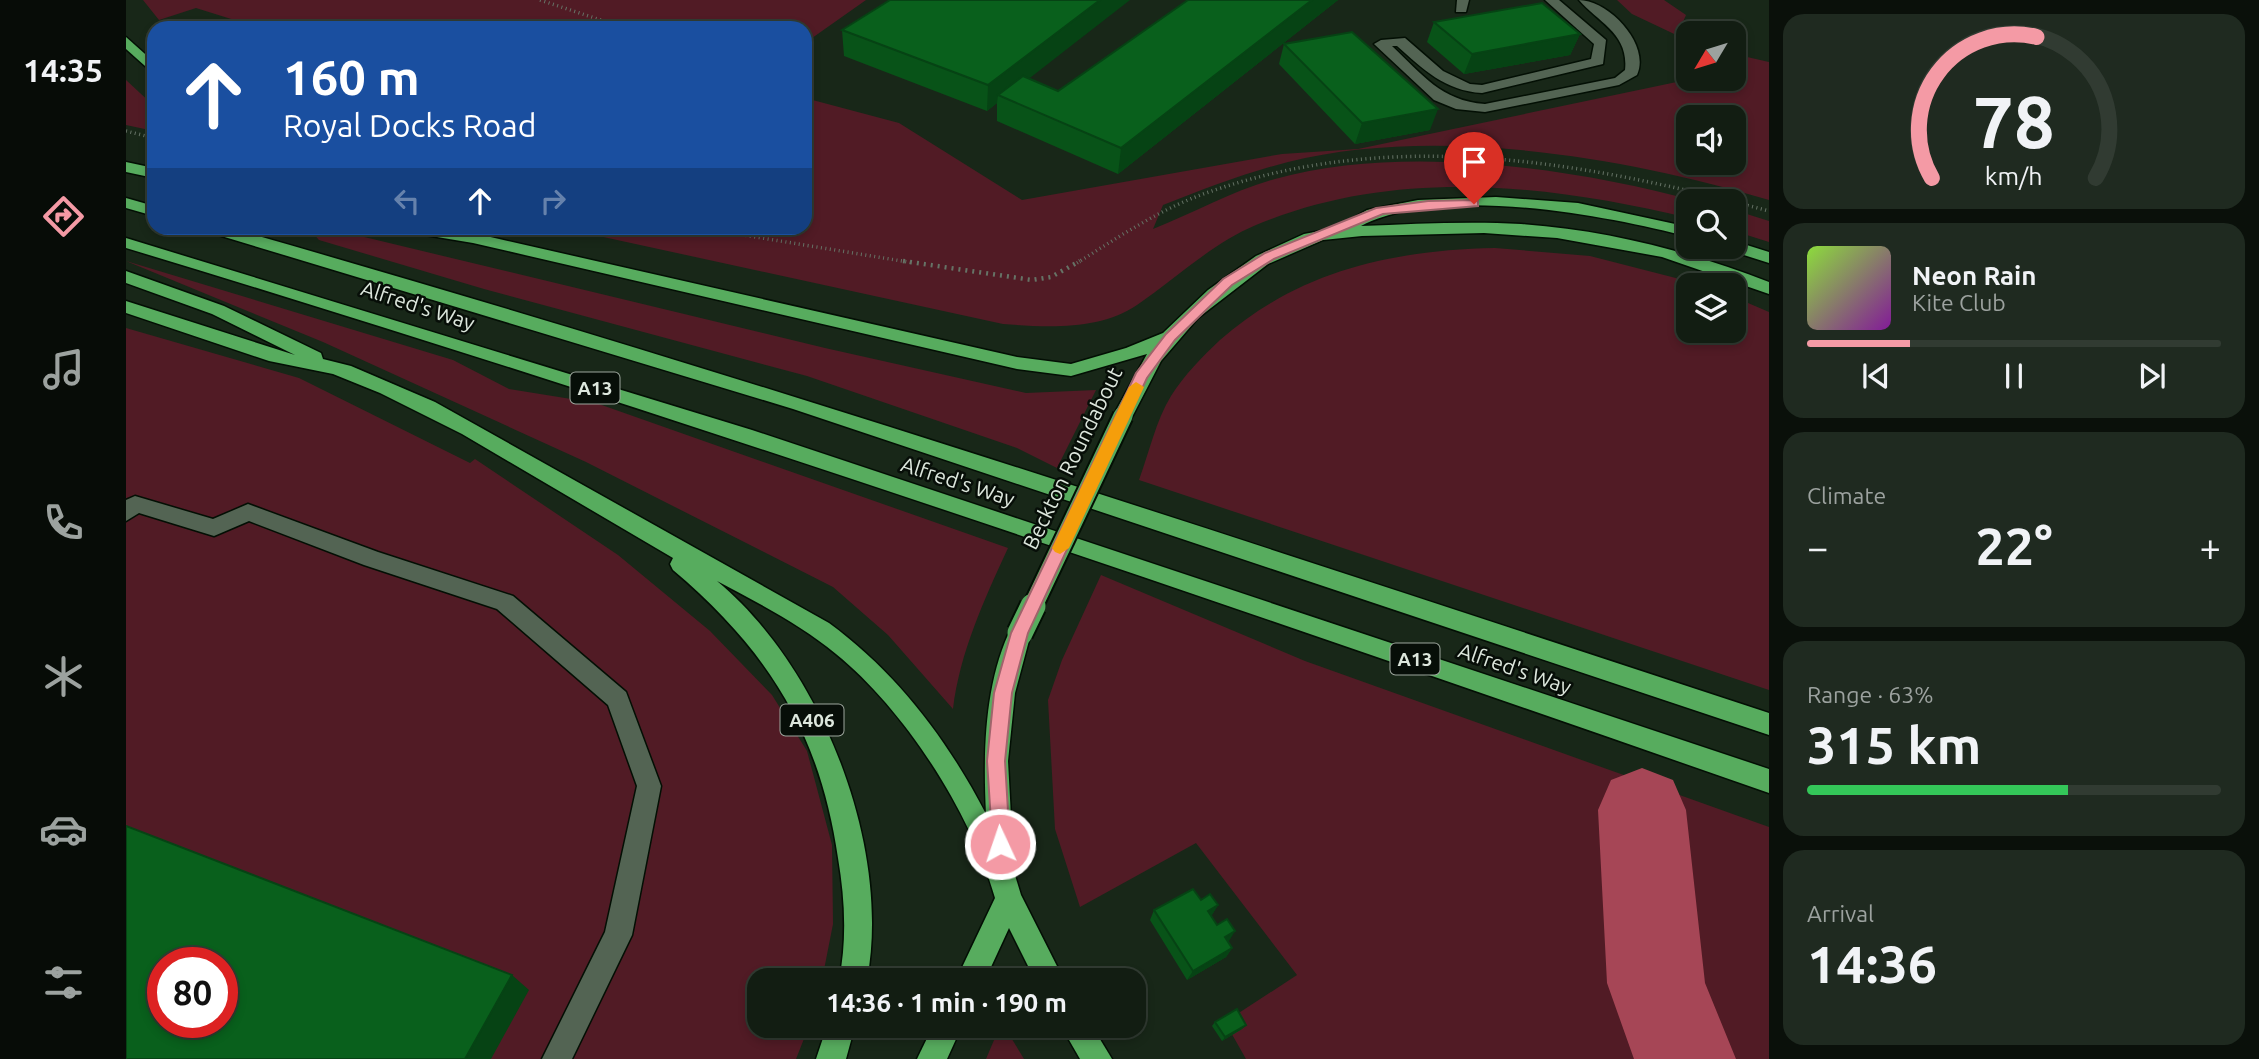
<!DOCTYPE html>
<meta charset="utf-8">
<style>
body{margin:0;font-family:Ubuntu,sans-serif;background:#1f2a20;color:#f1f3f6;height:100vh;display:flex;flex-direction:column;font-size:26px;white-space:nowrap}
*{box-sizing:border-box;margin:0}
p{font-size:23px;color:#9ca29f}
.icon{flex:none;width:38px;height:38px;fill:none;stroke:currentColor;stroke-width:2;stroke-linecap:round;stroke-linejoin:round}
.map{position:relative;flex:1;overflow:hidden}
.sheet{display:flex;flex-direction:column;gap:14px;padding:14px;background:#0a100a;width:490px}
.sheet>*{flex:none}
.guide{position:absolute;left:21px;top:21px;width:665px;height:214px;border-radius:21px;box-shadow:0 4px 10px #0003,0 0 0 2px #313b32;background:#1a4fa0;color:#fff;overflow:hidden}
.needle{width:46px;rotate:232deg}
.tools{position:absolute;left:1550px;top:21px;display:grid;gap:14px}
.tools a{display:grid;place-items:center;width:70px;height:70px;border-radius:14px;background:#121d12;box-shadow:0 4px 10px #0003,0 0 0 2px #313b32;font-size:35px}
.speed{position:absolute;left:21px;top:947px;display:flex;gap:14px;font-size:35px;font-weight:700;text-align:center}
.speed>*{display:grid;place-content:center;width:91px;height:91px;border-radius:50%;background:#121d12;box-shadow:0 4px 10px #0003,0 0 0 2px #313b32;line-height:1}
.speed .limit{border:10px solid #d22;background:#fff;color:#111}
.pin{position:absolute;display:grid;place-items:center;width:60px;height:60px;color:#fff;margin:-72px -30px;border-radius:50% 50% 50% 0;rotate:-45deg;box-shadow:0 0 7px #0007}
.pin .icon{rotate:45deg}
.me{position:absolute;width:77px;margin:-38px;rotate:357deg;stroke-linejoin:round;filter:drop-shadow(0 0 5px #0008)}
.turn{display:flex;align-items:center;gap:24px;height:147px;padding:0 21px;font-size:32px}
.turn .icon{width:91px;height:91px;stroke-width:2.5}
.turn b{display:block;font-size:49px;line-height:60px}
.lanes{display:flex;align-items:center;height:66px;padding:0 21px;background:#0003;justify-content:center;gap:35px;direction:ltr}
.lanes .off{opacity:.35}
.big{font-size:52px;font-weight:600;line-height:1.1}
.sheet .tile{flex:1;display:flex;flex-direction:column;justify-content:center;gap:10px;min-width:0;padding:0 24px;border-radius:21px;background:#1f2a20}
.sheet .dial{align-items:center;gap:0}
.dial svg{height:182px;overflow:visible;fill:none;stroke:#313b32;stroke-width:7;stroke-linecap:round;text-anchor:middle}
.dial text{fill:#f1f3f6;stroke:none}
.song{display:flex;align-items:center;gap:21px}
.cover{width:84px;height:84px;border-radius:10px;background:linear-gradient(135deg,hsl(90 70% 55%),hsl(290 70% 35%))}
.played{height:7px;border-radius:4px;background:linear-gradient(90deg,#f49aa5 25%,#313b32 25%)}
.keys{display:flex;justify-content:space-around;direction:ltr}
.heat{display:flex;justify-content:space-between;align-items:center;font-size:38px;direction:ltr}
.charge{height:10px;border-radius:5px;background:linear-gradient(90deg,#34c759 63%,#313b32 0)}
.trip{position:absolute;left:621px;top:968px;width:399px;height:70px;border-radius:21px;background:#121d12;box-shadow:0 4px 10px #0003,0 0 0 2px #313b32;font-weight:600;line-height:70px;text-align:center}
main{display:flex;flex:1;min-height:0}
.tabs{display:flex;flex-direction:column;width:126px;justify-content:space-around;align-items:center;background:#070c07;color:#9ca29f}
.tabs .icon{width:49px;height:49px}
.tabs .active{color:#f49aa5}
.tabs b{font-size:32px;color:#f1f3f6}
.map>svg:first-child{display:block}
.green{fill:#511b25;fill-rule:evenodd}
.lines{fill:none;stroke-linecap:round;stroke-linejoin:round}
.river{fill:#a64656;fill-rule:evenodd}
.minor-casing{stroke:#030f04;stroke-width:3}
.highway-casing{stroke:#030f04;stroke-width:3}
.path-far1{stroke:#667366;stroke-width:3.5;stroke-dasharray:1 3.5;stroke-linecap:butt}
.path{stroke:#667366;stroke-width:4.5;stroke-dasharray:2 5;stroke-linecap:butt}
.minor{fill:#536453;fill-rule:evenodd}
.highway{fill:#57ac5e;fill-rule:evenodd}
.highway-bridge-far1-casing{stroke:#030f04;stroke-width:23;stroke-linecap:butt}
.highway-bridge-casing{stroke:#030f04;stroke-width:29;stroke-linecap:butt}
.highway-bridge-far1{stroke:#57ac5e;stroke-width:19}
.highway-bridge{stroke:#57ac5e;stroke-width:25}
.wall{fill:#085318}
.shaded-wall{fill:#064314}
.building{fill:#09601c;stroke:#064314;stroke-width:2;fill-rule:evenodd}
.route{fill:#f49aa5;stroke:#9f646b;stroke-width:2}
.slow{fill:#f59e0b}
.labels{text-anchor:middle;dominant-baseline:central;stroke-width:5;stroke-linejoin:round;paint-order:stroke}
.shield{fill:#070e08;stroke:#9da69d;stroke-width:2}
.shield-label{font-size:19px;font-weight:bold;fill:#dde7dd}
.street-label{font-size:21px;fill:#dde7dd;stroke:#070e08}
</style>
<main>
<nav class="tabs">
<b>14:35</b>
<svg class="icon active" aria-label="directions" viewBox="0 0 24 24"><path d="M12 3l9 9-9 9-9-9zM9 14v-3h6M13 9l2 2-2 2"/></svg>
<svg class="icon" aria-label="music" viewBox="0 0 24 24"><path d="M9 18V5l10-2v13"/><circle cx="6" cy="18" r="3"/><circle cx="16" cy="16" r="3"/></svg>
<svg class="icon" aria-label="phone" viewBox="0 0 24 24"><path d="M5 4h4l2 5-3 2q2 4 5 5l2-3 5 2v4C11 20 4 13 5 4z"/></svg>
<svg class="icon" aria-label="climate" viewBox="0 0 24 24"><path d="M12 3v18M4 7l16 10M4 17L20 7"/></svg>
<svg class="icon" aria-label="car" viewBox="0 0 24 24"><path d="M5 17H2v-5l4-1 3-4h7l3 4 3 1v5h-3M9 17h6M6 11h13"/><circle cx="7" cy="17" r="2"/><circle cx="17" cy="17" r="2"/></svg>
<svg class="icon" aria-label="filters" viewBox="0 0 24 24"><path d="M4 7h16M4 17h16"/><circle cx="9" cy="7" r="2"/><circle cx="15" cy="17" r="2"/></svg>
</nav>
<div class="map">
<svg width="1643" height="1059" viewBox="0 0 1643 1059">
<rect width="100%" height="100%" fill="#182718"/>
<g class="green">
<path d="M 17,0 L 740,0 L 679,43 L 679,28 L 134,28 L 70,8 L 33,20 Z"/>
<path d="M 1491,0 L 1538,0 L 1560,15 L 1552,33 L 1563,37 L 1563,41 L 1506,14 Z"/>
<path d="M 1608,54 L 1643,62 L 1643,200 C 1500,157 1309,125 1162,162 C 1119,173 1078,189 1037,205 L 1027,229 C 1068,213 1106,191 1149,179 C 1275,144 1444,167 1569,201 L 1563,201 L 1563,218 C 1421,184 1268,167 1130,225 C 1085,244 1051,278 1011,305 C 973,331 920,327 877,324 L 436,228 L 679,228 L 679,98 L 773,123 L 896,200 L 1156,154 L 1232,149 L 1565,79 L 1608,79 ZM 1563,117 L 1608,117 L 1608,163 L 1563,163 Z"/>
<path d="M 0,80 L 28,106 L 28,131 L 0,125 Z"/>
<path d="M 1608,210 L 1643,221 L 1643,242 L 1608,231 Z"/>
<path d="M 201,228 L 699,348 L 900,393 L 970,390 L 931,468 L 891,448 L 681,376 L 358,289 L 193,240 L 185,231 Z"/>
<path d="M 1369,248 L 1464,256 L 1577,285 L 1563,285 L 1563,331 L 1608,331 L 1608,297 L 1643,312 L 1643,690 L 1013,480 C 1023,453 1030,420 1045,396 C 1058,375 1077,356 1094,340 C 1172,271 1267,250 1369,248 Z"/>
<path d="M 0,261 L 327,360 L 383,389 L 470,403 L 882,548 C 858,600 834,652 827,709 L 762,635 L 707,587 L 460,462 L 197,342 Z"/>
<path d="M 0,328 L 173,378 L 344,463 L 349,459 L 492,555 L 584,631 L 646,695 L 681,751 L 706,845 L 707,924 L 696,980 L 634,980 L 634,1026 L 683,1026 L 670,1059 L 0,1059 ZM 37,962 L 96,962 L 96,1022 L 37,1022 Z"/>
<path d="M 975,575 L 1179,661 L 1643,827 L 1643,1059 L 1120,1059 L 1099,1022 L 1171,975 L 1070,843 L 954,907 L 929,829 L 922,700 L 936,660 Z"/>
<path d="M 874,1026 L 878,1026 L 898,1059 L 860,1059 Z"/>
</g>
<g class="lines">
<path class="river" d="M 1516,768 L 1547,780 L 1560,810 L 1579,983 L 1610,1059 L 1508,1059 L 1481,983 L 1472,810 L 1485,780 Z"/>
<defs>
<g id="minor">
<path d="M 1331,0 L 1343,0 L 1340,12 L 1330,12 Z"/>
<path d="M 1419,0 L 1433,0 L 1480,40 L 1477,64 L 1356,93 C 1319,91 1297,69 1271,46 L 1266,46 C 1296,74 1315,101 1359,104 L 1489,78 L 1499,70 C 1503,34 1473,23 1453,0 C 1482,0 1525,44 1511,75 L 1493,85 L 1359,112 L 1330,109 L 1308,100 L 1248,44 L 1255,40 L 1279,38 L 1317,71 L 1344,84 L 1356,85 L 1465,59 L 1468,44 Z"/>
<path d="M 9,496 L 87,519 L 122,504 L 252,552 L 387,596 L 500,692 L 535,786 L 506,935 L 446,1059 L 416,1059 L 479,932 L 511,786 L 482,705 L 371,609 L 238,565 L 123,521 L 88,536 L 13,513 L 0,521 L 0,500 Z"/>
</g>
<g id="highway">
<path d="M 0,37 L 28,62 L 28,74 L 0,49 Z"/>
<path d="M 0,162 L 28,168 L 28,178 L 0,172 Z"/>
<path d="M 1370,197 L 1452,203 L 1563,227 L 1563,237 C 1479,215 1314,184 1235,226 C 1288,224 1342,221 1395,224 C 1480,230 1563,251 1643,282 L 1643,294 L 1536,257 L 1431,238 L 1358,233 L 1236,236 L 1197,240 L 1142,264 L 1072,318 L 1035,361 L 1004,421 L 997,423 L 987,416 L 1021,354 L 945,376 L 891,369 L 347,243 L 287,233 L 279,228 L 314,228 L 347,233 L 891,357 L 945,364 L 1000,348 L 1037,333 L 1082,290 L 1130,256 L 1178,234 L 1210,228 L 1241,210 L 1292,200 Z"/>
<path d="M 0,198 L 28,206 L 28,216 L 0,208 Z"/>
<path d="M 80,228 L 104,228 C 622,375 1132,545 1643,713 L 1643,735 L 667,409 L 82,232 Z"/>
<path d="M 0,238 L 626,430 L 1643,769 L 1643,793 C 1098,603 553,415 0,248 Z"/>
<path d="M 1608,241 L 1643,252 L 1643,263 L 1602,250 L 1600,247 L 1608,247 Z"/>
<path d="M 0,271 L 98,306 L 195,353 L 197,359 L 225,366 L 309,402 L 703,623 C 771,673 821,739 860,814 C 857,752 858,683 886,626 L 894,623 L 902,626 L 905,633 L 889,693 L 882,761 L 888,872 L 895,895 L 938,980 L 909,980 L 883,928 L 859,980 L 830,980 L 869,898 C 845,813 779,710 710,654 C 674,624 632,603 591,581 C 695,667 766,846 741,980 L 713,980 C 721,940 719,899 712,858 C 694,734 643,651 547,570 L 544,564 L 547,558 L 336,434 L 254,393 L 207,374 L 143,361 L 0,313 L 0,301 L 169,355 L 86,314 L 0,283 Z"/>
<path d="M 701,1026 L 729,1026 L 720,1059 L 690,1059 Z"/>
<path d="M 807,1026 L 836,1026 L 821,1059 L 791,1059 Z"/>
<path d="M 935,1026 L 966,1026 L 986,1059 L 954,1059 Z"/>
</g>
</defs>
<use href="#minor" class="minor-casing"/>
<use href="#highway" class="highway-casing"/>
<g class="path-far1">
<path d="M 414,0 L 499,28"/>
<path d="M 0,131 L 28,138"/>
<path d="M 575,228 L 788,263"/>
<path d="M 951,263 C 994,236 1037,207 1086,191 C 1271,127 1459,162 1643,211"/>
</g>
<path class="path" d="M 777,261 L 906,280 L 925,277 L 954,261"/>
<use href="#minor" class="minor"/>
<use href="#highway" class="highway"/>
<defs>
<path id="highway-bridge-far1" d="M 906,608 L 997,416"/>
<path id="highway-bridge" d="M 894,633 L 907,606"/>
</defs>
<use href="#highway-bridge-far1" class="highway-bridge-far1-casing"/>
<use href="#highway-bridge" class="highway-bridge-casing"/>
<use href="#highway-bridge-far1" class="highway-bridge-far1"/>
<use href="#highway-bridge" class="highway-bridge"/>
</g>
<g class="wall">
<path d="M 1062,0 L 1212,0 L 992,174 L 871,121 L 871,103 L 861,111 L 718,56 L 716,30 L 903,79 L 932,91 Z"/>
<path d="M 1308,22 L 1454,34 L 1444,55 L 1338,74 L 1301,42 Z"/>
<path d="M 1158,44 L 1304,130 L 1229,144 L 1153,64 Z"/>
<path d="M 1075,900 L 1092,905 L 1085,916 L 1103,941 L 1102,941 L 1106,948 L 1100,957 L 1061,980 L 1024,920 L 1028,910 Z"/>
<path d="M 1089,1022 L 1120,1025 L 1116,1029 L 1096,1041 L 1086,1026 Z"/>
</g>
<g class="shaded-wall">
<path d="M 974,0 L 1004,0 L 878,98 L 872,95 L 871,103 L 861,111 L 862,85 Z"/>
<path d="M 1186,0 L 1212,0 L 992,174 L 995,148 Z"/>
<path d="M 1454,34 L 1444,55 L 1338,74 L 1346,54 Z"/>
<path d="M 1312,109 L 1304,130 L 1229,144 L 1236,123 Z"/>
<path d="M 1092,905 L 1086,915 L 1077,921 L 1082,911 Z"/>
<path d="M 1109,931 L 1103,941 L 1093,946 L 1099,937 Z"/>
<path d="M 1106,948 L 1100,957 L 1061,980 L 1067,971 Z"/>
<path d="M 386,975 L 403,990 L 365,1059 L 339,1059 Z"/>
<path d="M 1120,1025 L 1116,1029 L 1096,1041 L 1099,1037 Z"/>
</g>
<g class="building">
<path d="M 764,0 L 974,0 L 862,85 L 716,30 Z"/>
<path d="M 1062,0 L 1186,0 L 995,148 L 872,95 L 897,76 L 932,91 Z"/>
<path d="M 1416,3 L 1454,34 L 1346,54 L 1308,22 Z"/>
<path d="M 1226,32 L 1312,109 L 1236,123 L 1158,44 Z"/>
<path d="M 0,826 L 386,975 L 339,1059 L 0,1059 ZM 37,962 L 96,962 L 96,1022 L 37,1022 Z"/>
<path d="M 1067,889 L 1075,900 L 1084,894 L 1092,905 L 1082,911 L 1091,925 L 1101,919 L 1109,931 L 1099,937 L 1106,948 L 1067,971 L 1028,910 Z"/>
<path d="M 1111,1009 L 1120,1025 L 1099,1037 L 1089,1022 Z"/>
</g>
<path class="route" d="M 1348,200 L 1352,201 L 1352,206 L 1257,214 L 1148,259 L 1106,285 L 1049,340 L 1021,378 L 902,633 L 886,693 L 879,761 L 884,844 L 881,851 L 874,853 L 867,851 L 861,761 L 868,693 L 885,633 L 1010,373 L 1040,334 L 1097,279 L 1139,253 L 1250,208 L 1302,201 Z"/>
<path class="slow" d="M 1010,382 L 1018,387 L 943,548 L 934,554 L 929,552 L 926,548 L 1003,387 Z"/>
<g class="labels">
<g class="shield">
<rect x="444.5" y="372.5" width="49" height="31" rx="5"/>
<rect x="1264.5" y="643.5" width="49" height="31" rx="5"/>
<rect x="654.5" y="704.5" width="63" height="31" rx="5"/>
</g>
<g class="shield-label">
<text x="469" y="388">A13</text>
<text x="1289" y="659">A13</text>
<text x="686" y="720">A406</text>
</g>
<g class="street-label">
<text transform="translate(292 305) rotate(18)">Alfred's Way</text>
<text transform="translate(946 458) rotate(-64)">Beckton Roundabout</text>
<text transform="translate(832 481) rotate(18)">Alfred's Way</text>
<text transform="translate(1389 668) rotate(19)">Alfred's Way</text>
</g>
</g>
</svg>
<div class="tools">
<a><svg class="needle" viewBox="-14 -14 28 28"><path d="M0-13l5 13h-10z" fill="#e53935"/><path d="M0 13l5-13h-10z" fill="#9ca29f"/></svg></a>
<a><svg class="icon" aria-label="sound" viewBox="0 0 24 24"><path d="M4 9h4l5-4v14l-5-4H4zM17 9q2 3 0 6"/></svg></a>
<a><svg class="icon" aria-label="search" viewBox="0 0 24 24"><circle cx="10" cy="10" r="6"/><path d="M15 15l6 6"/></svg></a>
<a><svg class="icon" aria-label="layers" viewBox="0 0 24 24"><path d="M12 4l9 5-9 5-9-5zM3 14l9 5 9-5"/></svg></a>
</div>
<div class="speed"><div class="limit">80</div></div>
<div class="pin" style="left:1348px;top:204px;background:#d93025"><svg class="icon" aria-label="arrive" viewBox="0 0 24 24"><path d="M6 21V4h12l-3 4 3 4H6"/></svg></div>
<svg class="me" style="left:874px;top:844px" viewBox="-20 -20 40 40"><circle r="17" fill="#f49aa5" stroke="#fff" stroke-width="3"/><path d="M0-11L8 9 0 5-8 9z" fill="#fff"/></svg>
<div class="trip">14:36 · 1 min · 190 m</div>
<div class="guide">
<div class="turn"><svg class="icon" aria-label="ahead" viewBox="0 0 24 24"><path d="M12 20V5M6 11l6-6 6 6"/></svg><div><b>160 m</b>Royal Docks Road</div></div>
<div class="lanes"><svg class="icon off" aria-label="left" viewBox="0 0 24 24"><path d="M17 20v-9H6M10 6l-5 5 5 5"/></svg><svg class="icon" aria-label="ahead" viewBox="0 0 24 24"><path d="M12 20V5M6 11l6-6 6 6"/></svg><svg class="icon off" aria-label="right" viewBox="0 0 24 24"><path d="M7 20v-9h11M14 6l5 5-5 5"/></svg></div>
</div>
</div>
<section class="sheet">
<div class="tile dial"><svg viewBox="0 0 100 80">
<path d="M14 69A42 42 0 1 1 86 69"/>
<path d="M14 69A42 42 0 0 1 60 7" stroke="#f49aa5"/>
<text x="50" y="56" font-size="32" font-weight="700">78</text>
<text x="50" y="72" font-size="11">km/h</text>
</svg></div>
<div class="tile">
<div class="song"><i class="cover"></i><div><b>Neon Rain</b><p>Kite Club</p></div></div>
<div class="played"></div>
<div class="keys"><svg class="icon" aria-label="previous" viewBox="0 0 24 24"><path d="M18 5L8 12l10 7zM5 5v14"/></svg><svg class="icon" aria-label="pause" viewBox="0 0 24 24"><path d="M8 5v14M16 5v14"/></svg><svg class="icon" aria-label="next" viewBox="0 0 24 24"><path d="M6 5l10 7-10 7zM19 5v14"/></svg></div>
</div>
<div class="tile"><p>Climate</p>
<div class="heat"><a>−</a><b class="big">22°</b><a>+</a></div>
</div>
<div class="tile"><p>Range · 63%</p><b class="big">315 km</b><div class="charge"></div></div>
<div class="tile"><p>Arrival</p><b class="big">14:36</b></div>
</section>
</main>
